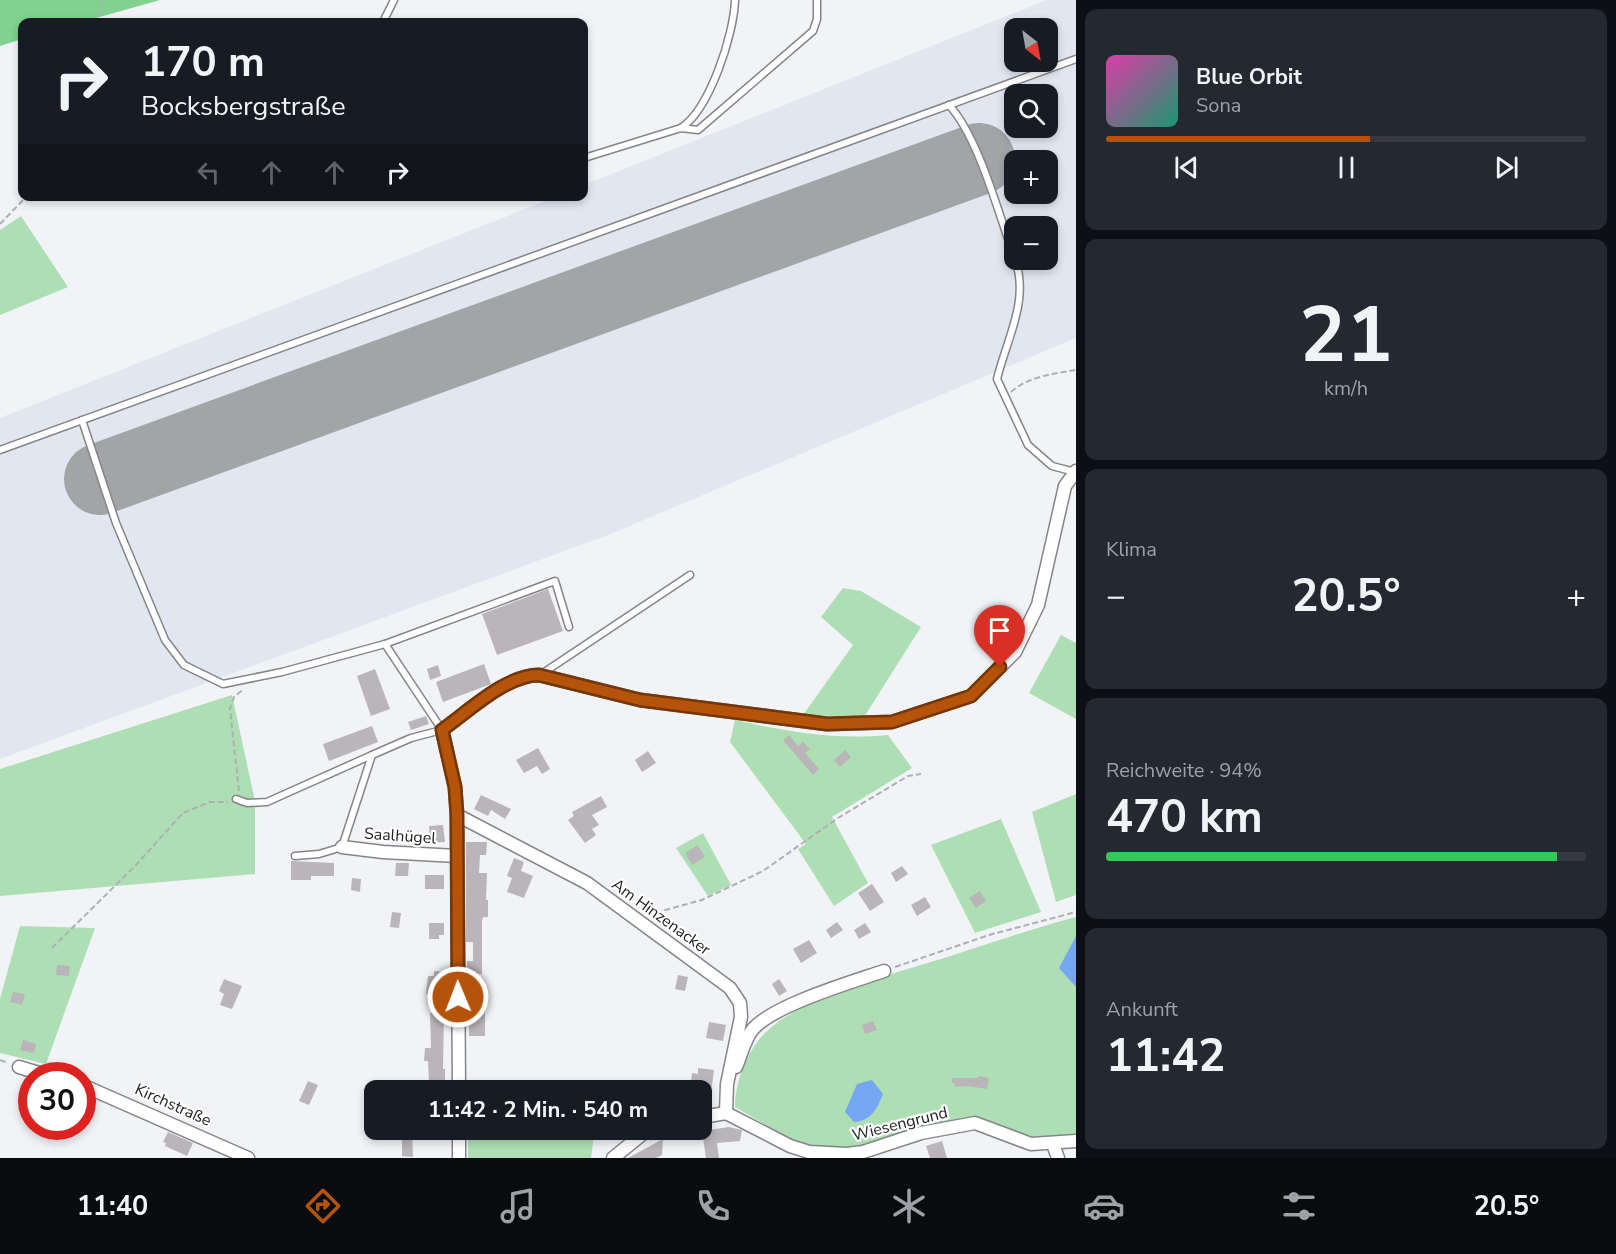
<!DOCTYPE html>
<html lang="de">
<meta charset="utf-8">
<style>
body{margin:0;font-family:"Nunito Sans",sans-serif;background:#242831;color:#f1f3f6;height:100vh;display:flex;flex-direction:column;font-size:22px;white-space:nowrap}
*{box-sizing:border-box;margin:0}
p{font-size:20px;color:#9ea1a6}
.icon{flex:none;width:33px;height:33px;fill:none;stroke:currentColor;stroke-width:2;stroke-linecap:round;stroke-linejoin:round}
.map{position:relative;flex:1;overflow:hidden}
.panel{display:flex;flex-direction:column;gap:9px;padding:9px;background:#0d0f14;width:540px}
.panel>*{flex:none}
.top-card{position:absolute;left:18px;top:18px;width:570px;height:183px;border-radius:12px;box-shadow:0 3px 9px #0003;background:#171b24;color:#f1f3f6;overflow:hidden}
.needle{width:39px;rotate:149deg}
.tools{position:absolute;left:1004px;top:18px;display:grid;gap:12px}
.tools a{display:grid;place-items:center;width:54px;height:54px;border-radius:12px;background:#171b24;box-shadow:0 3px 9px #0003;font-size:30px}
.speed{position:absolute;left:18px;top:1062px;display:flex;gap:12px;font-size:30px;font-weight:700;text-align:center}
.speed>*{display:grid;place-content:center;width:78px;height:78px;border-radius:50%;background:#171b24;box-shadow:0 3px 9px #0003;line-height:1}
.speed .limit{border:9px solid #d22;background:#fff;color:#111}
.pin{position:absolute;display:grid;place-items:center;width:51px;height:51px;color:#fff;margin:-62px -26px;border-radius:50% 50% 50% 0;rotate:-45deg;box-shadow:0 0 6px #0007}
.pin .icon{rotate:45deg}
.me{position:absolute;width:66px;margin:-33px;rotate:359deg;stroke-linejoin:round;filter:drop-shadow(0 0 4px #0008)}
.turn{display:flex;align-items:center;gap:21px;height:126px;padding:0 24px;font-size:27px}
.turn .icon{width:78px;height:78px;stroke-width:2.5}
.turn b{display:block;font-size:42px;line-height:51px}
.lanes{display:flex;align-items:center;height:57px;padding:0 24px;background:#0003;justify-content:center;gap:30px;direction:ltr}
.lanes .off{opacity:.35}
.big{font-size:45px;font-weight:700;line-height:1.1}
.panel .tile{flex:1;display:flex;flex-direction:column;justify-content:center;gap:9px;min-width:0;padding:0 21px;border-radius:12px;background:#242831}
.panel .dial{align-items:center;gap:0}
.dial b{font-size:78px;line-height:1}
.song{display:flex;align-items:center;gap:18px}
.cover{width:72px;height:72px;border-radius:9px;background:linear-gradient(135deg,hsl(320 70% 55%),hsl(160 70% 35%))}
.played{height:6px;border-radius:3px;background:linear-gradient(90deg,#b45309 55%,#363941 55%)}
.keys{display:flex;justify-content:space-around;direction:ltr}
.heat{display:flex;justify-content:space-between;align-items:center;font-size:33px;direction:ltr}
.charge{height:9px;border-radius:4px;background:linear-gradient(90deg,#34c759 94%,#363941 0)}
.trip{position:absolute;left:364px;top:1080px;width:348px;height:60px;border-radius:12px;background:#171b24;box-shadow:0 3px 9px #0003;font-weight:700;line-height:60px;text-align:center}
.menu{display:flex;height:96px;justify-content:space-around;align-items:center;background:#090b0e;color:#9ea1a6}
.menu .icon{width:42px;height:42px}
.menu .current{color:#b45309}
.menu b{font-size:27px;color:#f1f3f6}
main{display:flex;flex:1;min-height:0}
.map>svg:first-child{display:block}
.built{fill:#e1e6f1;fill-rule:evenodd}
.green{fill:#aedfb4}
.forest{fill:#81d28f}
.water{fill:#74a7f2}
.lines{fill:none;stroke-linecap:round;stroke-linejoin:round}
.runway{stroke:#a2a4a6;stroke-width:72}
.building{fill:#bab5b8}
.lane-casing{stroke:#848589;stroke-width:9}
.street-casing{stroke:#848589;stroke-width:15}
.path{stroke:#aeb0b3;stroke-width:2;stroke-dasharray:6 3;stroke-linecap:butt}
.lane{stroke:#fff;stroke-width:6}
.street{stroke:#fff;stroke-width:12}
.route-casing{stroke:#753606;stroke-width:15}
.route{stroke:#b45309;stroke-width:10}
.labels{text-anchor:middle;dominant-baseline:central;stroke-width:4.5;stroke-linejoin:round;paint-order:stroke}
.street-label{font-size:16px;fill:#212223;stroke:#fff}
</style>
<main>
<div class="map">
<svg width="1076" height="1158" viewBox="0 0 1076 1158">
<rect width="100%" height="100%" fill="#f1f3f7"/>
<path class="built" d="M 1047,0 L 1076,0 L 1076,338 L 608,535 L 0,759 L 0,418 L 555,197 L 584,196 L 584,185 ZM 1014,28 L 1047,28 L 1047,62 L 1014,62 ZM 1014,94 L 1047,94 L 1047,128 L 1014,128 ZM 1014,160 L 1047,160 L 1047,194 L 1014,194 ZM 1014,226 L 1047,226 L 1047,260 L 1014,260 Z"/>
<g class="green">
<path d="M 21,216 L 68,287 L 0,315 L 0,230 Z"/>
<path d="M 843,588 L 861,591 L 921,627 L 864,717 L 803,715 L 853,645 L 821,617 Z"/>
<path d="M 1061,635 L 1076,643 L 1076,719 L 1029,693 Z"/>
<path d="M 232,695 L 255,801 L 255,874 L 0,896 L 0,769 Z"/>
<path d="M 735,720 C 788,732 834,740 888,735 L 912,768 L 832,817 L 868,883 L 834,906 L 798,849 L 806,844 L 730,742 Z"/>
<path d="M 1076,794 L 1076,895 L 1056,902 L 1032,812 Z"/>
<path d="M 1001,819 L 1041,912 L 975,933 L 931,845 Z"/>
<path d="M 703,833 L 731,885 L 708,896 L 676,848 Z"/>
<path d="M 1076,917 L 1076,1136 L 1032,1139 L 976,1119 L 862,1148 L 836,1150 L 811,1148 L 793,1141 L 735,1107 C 735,1082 747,1051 765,1033 C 802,996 890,975 941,959 C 986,945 1030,929 1076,917 Z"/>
<path d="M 20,926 L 95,928 L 46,1064 L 0,1053 L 0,999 Z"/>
<path d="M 468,1131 L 594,1135 L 591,1158 L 468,1158 Z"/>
</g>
<path class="forest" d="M 0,0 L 160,0 L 82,22 L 22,22 L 22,39 L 0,46 Z"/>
<g class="water">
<path d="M 1076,936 L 1076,987 L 1059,968 Z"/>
<path d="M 872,1080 L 883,1094 C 877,1109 871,1121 854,1122 L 845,1112 L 857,1084 Z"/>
</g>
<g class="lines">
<path class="runway" d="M 100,479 L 979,159"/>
</g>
<g class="building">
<path d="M 548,589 L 563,631 L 497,655 L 482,614 Z"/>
<path d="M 484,664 L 491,684 L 443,702 L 436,682 Z"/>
<path d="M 438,665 L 441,676 L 430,680 L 427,669 Z"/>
<path d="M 375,669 L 390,709 L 371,716 L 357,676 Z"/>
<path d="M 426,716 L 429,724 L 411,730 L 408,722 Z"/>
<path d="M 372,726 L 378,742 L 329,761 L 323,744 Z"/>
<path d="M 789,735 L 798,746 L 803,742 L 810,749 L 805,753 L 819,769 L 813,775 L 783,740 Z"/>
<path d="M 538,748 L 550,769 L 542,774 L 537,766 L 524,773 L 516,760 Z"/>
<path d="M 845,750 L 851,757 L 840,767 L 834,760 Z"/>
<path d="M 648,751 L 656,763 L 642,772 L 635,760 Z"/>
<path d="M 481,795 L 511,809 L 505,819 L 491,810 L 488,816 L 474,809 Z"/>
<path d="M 601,796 L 607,807 L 592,815 L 599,825 L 592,829 L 596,835 L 585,843 L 568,820 L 574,816 L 572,812 Z"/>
<path d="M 443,825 L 445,842 L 430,843 L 429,826 Z"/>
<path d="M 466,842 L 487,842 L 486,855 L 480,855 L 479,873 L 487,873 L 486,900 L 488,900 L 488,917 L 483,917 L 482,920 L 482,974 L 467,973 L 467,961 L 473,961 L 473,942 L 466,942 Z"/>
<path d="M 698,845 L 705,857 L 692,865 L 685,853 Z"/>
<path d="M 514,858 L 524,862 L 521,871 L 533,876 L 524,898 L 507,892 L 512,878 L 507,876 Z"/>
<path d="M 291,861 L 334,863 L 334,876 L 311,876 L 311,880 L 291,880 Z"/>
<path d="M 396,863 L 409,863 L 408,876 L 395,876 Z"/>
<path d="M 902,866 L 908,874 L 896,882 L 891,873 Z"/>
<rect x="425" y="875" width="19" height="14"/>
<path d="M 352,878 L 361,879 L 360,892 L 351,890 Z"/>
<path d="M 872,884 L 884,902 L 870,911 L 858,893 Z"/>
<path d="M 980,891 L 986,901 L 976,908 L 969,898 Z"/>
<path d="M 925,897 L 931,907 L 917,916 L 911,905 Z"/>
<path d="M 392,912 L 401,913 L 399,928 L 390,927 Z"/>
<path d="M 837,922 L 843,930 L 831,938 L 826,930 Z"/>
<path d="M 429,923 L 444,923 L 444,935 L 439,935 L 439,939 L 429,939 Z"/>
<path d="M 865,923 L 871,932 L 859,939 L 854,930 Z"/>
<path d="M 809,940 L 817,953 L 801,963 L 793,949 Z"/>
<path d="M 57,965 L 70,966 L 69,976 L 56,975 Z"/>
<path d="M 434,971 L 447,972 L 446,995 L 426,994 L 428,976 L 434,976 Z"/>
<path d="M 678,975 L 688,977 L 685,991 L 675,989 Z"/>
<path d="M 224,979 L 242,986 L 232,1009 L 220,1005 L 224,994 L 219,991 Z"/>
<path d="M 779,979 L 787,991 L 779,996 L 772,984 Z"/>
<path d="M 470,990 L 485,991 L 485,1036 L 469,1036 Z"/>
<path d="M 13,992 L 25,994 L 22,1005 L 10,1002 Z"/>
<path d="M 430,1013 L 444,1013 L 443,1069 L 445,1069 L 445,1081 L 429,1082 L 428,1061 L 424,1061 L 425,1048 L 431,1048 Z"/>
<path d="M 873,1021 L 877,1030 L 865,1034 L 862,1025 Z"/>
<path d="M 709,1022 L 726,1025 L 723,1041 L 706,1038 Z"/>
<path d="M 23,1040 L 36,1044 L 34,1053 L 20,1050 Z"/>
<path d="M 698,1068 L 714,1070 L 711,1093 L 690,1090 L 692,1073 L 698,1074 Z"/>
<path d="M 978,1076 L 989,1078 L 987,1089 L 968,1086 L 955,1087 L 955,1084 L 952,1083 L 952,1078 L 978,1078 Z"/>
<path d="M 308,1081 L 318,1085 L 309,1105 L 299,1101 Z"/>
<path d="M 729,1127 L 742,1130 L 740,1141 L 717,1143 L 719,1158 L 706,1158 L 702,1131 Z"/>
<path d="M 402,1131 L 412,1132 L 413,1157 L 402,1156 Z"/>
<path d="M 168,1132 L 193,1143 L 187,1156 L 165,1146 L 166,1143 L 163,1142 Z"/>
<path d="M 663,1139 L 662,1155 L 656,1158 L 628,1158 Z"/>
<path d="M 942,1141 L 947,1158 L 930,1158 L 926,1146 Z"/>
</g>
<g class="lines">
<defs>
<g id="lane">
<path d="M 383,22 L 394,0"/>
<path d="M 949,105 C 979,138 998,213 1014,256"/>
<path d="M 681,128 C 710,109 734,34 735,0"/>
<path d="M 584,158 L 681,128 L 698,130 L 813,31 L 817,19 L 817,0"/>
<path d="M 1015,260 C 1030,300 1006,341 997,379 L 1028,445 L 1052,466 L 1075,472"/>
<path d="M 82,420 L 116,523 L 165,640 L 184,665 L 223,684 L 282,672 L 385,644"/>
<path d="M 0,450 L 1076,59"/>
<path d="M 540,675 L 690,575"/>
<path d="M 236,799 L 247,803 L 267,802 L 372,755"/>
<path d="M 295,856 L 319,854 L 342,847 L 372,755 L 411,738 L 442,730 L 385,644 L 555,581 L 569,627"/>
</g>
<g id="street">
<path d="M 457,815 L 587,883 L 730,988 L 740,1003 L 741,1017 L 727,1084 L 726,1113"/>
<path d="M 342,847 L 383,852 L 457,856"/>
<path d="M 19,1067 L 49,1076"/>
<path d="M 736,1067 C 741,1055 745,1038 753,1029 C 774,1005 852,982 884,971"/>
<path d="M 82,1085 L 248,1158"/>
<path d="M 459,1090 L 457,815 L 455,787 L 442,730 C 469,711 506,675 539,675 L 640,700 L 827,724 L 892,722 L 971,696 L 1015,652 L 1038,605 L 1065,486 L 1076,471"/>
<path d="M 702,1117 L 726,1113 L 790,1146 L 809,1152 L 847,1154 L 863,1152 L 921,1133 L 975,1123 L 1031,1144 L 1076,1141"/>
<path d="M 459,1130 L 459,1158"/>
<path d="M 1053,1144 L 1058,1158"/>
<path d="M 613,1158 L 645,1132 L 653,1130"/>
</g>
</defs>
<use href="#lane" class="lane-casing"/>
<use href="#street" class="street-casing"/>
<g class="path">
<path d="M 93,22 L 103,7 L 102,0"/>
<path d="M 0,224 L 27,196"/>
<path d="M 1011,392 C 1029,376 1053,374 1076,370"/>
<path d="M 239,791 L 230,709 L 234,697 L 244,689"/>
<path d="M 647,915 L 702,900 L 763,871 L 838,818 L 908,776 L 921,774"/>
<path d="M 52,948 L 135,866 L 183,813 L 210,802 L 228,802"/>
<path d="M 895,967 L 989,935 L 1076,912"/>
<path d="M 0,1060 L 8,1063"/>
</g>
<use href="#lane" class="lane"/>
<use href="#street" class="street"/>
</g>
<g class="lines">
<defs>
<path id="route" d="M 458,997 L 457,815 L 455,787 L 442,730 C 469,711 506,675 539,675 L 640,700 L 827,724 L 892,722 L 971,696 L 1000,667"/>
</defs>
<use href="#route" class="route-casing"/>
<use href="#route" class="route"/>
</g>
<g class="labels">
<g class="street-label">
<text transform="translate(400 836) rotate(4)">Saalhügel</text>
<text transform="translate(661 917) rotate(36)">Am Hinzenacker</text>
<text transform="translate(173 1105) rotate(24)">Kirchstraße</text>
<text transform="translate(900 1124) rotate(-14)">Wiesengrund</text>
</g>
</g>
</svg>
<div class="tools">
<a><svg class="needle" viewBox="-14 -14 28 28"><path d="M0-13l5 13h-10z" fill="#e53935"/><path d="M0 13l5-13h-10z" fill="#9ea1a6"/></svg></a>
<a><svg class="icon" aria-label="search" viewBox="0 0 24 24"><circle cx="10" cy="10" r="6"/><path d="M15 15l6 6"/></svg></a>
<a>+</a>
<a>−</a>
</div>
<div class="speed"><div class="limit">30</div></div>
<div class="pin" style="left:1000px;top:667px;background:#d93025"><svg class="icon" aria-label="arrive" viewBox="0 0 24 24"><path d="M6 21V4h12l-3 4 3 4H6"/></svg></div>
<svg class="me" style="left:458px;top:997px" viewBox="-20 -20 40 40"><circle r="17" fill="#b45309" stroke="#fff" stroke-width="3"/><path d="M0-11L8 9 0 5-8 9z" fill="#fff"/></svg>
<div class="trip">11:42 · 2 Min. · 540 m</div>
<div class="top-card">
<div class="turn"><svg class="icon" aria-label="right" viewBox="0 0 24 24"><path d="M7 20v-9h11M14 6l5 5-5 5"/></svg><div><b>170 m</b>Bocksbergstraße</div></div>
<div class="lanes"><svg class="icon off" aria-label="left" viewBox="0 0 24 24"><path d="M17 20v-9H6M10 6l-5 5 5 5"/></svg><svg class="icon off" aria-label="ahead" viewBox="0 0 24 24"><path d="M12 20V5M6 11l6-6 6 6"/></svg><svg class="icon off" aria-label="ahead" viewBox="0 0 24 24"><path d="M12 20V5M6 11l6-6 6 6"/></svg><svg class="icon" aria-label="right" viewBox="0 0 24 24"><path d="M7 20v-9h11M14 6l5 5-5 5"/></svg></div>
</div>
</div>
<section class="panel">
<div class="tile">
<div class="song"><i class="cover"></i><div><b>Blue Orbit</b><p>Sona</p></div></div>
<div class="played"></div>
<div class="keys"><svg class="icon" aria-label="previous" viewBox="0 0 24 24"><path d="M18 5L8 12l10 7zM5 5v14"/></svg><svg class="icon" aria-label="pause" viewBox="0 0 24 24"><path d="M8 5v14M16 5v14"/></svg><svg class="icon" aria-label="next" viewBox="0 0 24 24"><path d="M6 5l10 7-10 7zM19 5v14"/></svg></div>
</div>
<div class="tile dial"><b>21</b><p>km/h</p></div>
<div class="tile"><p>Klima</p>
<div class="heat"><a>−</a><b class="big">20.5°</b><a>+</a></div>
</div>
<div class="tile"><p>Reichweite · 94%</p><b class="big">470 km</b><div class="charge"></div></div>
<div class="tile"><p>Ankunft</p><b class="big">11:42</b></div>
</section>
</main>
<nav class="menu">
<b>11:40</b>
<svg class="icon current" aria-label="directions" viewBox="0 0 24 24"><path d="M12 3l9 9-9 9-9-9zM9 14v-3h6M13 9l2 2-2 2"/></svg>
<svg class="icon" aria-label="music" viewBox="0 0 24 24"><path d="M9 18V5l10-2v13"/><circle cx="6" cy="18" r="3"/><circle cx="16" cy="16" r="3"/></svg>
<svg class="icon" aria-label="phone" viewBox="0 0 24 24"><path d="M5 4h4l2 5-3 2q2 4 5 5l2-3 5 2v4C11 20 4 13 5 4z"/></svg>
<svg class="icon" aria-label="climate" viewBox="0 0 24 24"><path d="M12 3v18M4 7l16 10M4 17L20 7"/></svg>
<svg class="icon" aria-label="car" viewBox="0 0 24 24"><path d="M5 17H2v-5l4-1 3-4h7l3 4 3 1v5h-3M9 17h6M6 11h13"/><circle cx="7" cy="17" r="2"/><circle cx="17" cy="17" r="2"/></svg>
<svg class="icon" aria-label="filters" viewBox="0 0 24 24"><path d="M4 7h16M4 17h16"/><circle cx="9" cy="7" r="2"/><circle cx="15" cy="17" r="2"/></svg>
<b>20.5°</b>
</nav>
